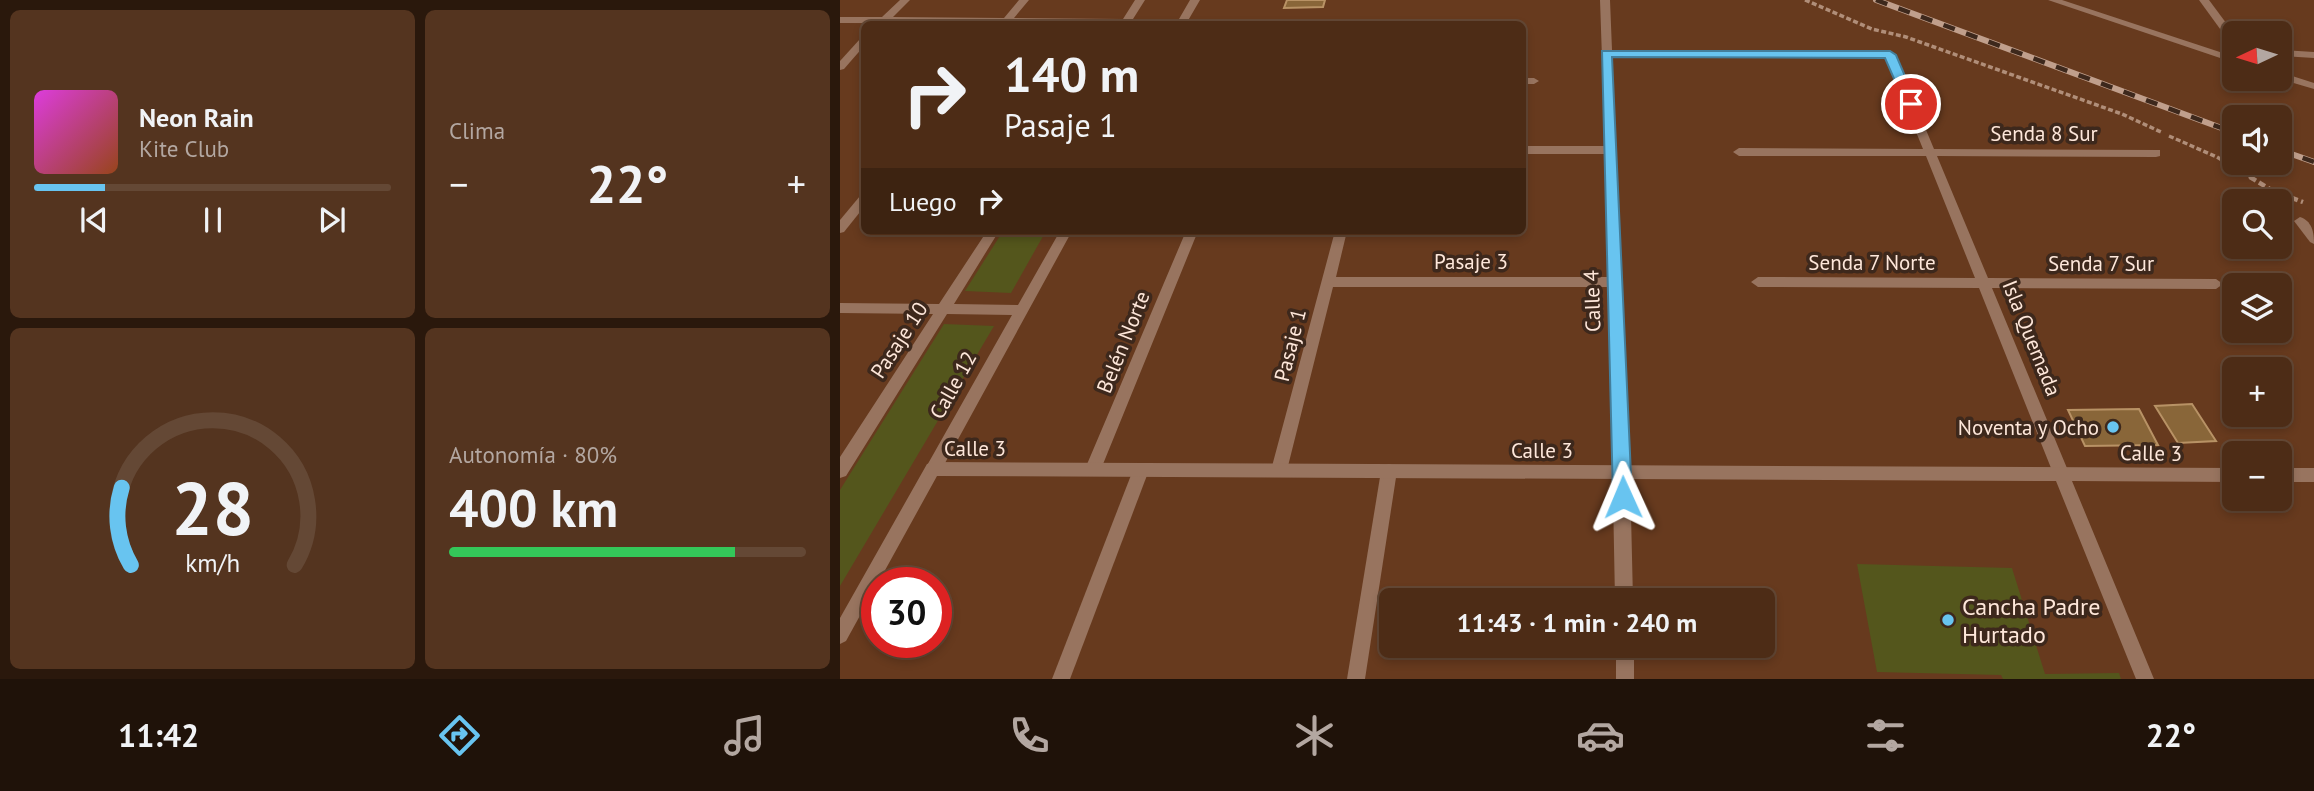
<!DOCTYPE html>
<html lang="es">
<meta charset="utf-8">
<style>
body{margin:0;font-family:"PT Sans",sans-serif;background:#54341f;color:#f1f3f6;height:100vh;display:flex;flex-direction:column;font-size:26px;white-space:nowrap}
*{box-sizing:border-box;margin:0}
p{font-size:23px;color:#b3a7a1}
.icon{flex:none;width:38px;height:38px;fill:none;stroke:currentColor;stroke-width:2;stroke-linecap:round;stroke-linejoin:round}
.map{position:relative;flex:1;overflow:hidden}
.side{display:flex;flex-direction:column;gap:10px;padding:10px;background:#2a180c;width:840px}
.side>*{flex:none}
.guide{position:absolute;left:21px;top:21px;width:665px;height:214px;border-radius:10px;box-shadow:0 4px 10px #0003,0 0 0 2px #644835;background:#4d2c16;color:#f1f3f6;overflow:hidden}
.needle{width:46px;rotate:266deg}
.fabs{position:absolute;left:1382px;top:21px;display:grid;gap:14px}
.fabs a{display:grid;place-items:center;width:70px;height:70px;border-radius:10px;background:#4d2c16;box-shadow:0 4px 10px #0003,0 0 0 2px #644835;font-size:35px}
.speed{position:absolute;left:21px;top:567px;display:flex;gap:14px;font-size:35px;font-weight:700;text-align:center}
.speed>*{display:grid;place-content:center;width:91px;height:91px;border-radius:50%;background:#4d2c16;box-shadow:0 4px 10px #0003,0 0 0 2px #644835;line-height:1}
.speed .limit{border:10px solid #d22;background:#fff;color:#111}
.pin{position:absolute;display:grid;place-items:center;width:60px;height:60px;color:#fff;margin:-30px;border:4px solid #fff;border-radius:50%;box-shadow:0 2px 7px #0007}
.me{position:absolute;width:77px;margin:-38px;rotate:359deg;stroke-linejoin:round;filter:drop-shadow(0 0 5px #0008)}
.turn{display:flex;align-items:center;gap:24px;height:147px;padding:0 28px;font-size:32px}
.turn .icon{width:91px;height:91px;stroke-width:2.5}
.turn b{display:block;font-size:49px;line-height:60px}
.then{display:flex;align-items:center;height:66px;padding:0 28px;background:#0003;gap:14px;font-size:26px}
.big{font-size:52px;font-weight:600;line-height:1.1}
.side .card{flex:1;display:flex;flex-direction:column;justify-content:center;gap:10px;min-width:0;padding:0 24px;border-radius:10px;background:#54341f}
.side .dial{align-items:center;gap:0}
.dial svg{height:182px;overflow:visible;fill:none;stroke:#644835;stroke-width:7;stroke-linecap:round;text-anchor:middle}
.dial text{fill:#f1f3f6;stroke:none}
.song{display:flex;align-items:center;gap:21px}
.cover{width:84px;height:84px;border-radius:10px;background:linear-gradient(135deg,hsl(300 70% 55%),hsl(20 70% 35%))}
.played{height:7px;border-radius:4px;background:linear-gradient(90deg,#68c4f0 20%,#644835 20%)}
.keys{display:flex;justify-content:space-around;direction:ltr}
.heat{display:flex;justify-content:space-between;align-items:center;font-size:38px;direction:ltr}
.charge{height:10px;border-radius:5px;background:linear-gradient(90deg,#34c759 80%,#644835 0)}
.side .tiles{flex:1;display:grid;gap:10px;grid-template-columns:repeat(2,1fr)}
.trip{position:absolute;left:539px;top:588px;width:396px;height:70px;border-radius:10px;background:#4d2c16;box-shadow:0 4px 10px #0003,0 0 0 2px #644835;font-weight:600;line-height:70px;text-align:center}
.tab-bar{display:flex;height:112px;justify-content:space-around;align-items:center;background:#1f1209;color:#b3a7a1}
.tab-bar .icon{width:49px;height:49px}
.tab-bar .selected{color:#68c4f0}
.tab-bar b{font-size:32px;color:#f1f3f6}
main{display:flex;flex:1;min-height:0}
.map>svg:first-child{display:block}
.green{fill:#54561c}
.building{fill:#896639;stroke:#b89265;stroke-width:2}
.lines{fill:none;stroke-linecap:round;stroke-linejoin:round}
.path-far1{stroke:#b08e79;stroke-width:3.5;stroke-dasharray:5 2.5;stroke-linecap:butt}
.path{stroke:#b08e79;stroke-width:4.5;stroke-dasharray:7 3.5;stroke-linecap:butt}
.minor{fill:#98745f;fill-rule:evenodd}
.tertiary{fill:#98745f;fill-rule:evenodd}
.rail-casing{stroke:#c09f8c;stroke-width:6}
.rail{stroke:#3d281c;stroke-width:4.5;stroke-dasharray:12;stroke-linecap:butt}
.route{fill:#68c4f0;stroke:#447f9c;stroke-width:2}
.poi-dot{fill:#68c4f0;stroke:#3d281c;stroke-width:2.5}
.labels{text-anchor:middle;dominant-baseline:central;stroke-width:7;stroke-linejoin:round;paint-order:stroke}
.street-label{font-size:21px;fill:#fee7da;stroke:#3d281c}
.poi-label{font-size:21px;fill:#fee7da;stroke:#3d281c;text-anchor:end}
.near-poi-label{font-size:24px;fill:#fee7da;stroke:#3d281c;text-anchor:start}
</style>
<main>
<section class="side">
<div class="tiles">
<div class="card">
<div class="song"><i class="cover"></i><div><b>Neon Rain</b><p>Kite Club</p></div></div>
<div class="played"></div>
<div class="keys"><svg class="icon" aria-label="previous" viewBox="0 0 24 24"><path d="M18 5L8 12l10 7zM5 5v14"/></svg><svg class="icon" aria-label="pause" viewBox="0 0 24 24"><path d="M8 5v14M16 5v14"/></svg><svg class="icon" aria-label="next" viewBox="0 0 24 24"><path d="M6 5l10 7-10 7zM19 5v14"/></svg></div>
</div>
<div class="card"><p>Clima</p>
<div class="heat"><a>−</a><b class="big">22°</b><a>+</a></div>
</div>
<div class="card dial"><svg viewBox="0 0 100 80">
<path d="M14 69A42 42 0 1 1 86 69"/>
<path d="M14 69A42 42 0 0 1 10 35" stroke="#68c4f0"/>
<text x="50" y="56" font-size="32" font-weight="700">28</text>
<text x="50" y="72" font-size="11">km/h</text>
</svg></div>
<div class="card"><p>Autonomía · 80%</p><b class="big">400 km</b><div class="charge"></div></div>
</div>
</section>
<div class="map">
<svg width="1474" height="679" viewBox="0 0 1474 679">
<rect width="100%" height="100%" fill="#673a1e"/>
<g class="green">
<path d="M 163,231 L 206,231 L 171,293 L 125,291 Z"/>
<path d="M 104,324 L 154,326 L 0,586 L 0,490 Z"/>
<path d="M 1017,564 L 1172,568 L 1205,674 L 1279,673 L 1281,679 L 1163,679 L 1161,675 L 1037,672 Z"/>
</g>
<g class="building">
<path d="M 447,0 L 485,0 L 483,7 L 444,8 Z"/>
<path d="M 1352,404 L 1376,441 L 1338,443 L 1315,406 Z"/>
<path d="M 1299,409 L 1318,445 L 1245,446 L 1228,410 Z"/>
</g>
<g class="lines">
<g class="path-far1">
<path d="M 965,0 L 1032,29 L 1066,37 L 1282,114 L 1321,132"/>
<path d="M 1329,136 L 1377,157 L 1413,179"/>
</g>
<g class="path">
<path d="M 1410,177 L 1433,191"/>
<path d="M 1448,208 L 1433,191 L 1463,202"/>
</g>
<g class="minor">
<path d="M 60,0 L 70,0 L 53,17 L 164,18 L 179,0 L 189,0 L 174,18 L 283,19 L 295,0 L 305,0 L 293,19 L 339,19 L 350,0 L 360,0 L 346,24 L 0,23 L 0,17 L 42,17 Z"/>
<path d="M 760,0 L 770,0 L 772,50 L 1054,53 L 1094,149 L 1320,150 L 1320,156 L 1316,157 L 1097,156 L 1148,278 L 1376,279 L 1383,284 L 1376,289 L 1152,288 L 1229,473 L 1227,478 L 1221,480 L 1215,478 L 1139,288 L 918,287 L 911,282 L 918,277 L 1135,278 L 1086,156 L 899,156 L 893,152 L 899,148 L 1083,149 L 1046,58 L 772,56 L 790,471 L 793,600 L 775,600 L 769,287 L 493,287 L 447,470 L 445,475 L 439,477 L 433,475 L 431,470 L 495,231 L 507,231 L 496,277 L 768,277 L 765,154 L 682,154 L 682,146 L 765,146 Z"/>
<path d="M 1208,0 L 1222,0 L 1395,57 L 1395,63 Z"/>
<path d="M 1359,0 L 1369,0 L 1395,35 L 1395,45 L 1391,44 Z"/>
<path d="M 24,38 L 24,46 L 4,69 L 0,70 L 0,61 L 20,39 Z"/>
<path d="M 1440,50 L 1474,52 L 1474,58 L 1440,56 Z"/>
<path d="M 1440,72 L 1474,83 L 1474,89 L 1440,79 Z"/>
<path d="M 682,78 L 694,78 L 699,81 L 694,84 L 682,84 Z"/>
<path d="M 24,195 L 24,207 L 4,232 L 0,233 L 0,220 L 20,196 Z"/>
<path d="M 1460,217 C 1472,221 1474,232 1474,244 L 1470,242 L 1454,221 Z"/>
<path d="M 147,231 L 159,231 L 114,304 L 178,305 L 220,231 L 232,231 L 99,474 L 93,476 L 87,474 L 85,469 L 172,315 L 107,314 L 6,476 L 0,478 L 0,457 L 93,314 L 0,313 L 0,303 L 99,304 Z"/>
<path d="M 346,231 L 358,231 L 261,469 L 259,474 L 253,476 L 247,474 L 245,469 Z"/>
<path d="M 301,463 L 307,465 L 309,470 L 230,679 L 212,679 L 293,470 L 295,465 Z"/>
<path d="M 549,464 L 555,466 L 557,471 L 525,679 L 507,679 L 541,471 L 543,466 Z"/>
<rect x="776" y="646" width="18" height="33"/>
</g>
<g class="tertiary">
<path d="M 93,462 L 1395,468 L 1395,482 L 1232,481 L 1314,679 L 1296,679 L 1216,481 L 97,476 L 6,641 L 0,644 L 0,618 L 87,464 Z"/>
<rect x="1440" y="468" width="34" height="14"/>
</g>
<defs>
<g id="rail">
<path d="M 1036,0 L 1395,133"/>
<path d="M 1440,150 L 1474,162"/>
</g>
</defs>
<use href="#rail" class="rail-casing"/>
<use href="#rail" class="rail"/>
</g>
<path class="route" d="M 762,51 L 1050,51 L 1056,55 L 1077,104 L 1071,107 L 1066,106 L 1045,58 L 772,57 L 792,497 L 789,503 L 783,505 L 776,503 L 773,497 Z"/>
<g class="poi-dot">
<circle cx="1273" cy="427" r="7"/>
<circle cx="1108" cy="620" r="7"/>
</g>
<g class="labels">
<g class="street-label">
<text x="1204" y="133">Senda 8 Sur</text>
<text x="631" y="261">Pasaje 3</text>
<text x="1032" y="262">Senda 7 Norte</text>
<text x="1261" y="263">Senda 7 Sur</text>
<text transform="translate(752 301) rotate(-92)">Calle 4</text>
<text transform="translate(1192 338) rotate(68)">Isla Quemada</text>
<text transform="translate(59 340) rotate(-57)">Pasaje 10</text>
<text transform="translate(283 342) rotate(-68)">Belén Norte</text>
<text transform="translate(450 345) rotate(-76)">Pasaje 1</text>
<text transform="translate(113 385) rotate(-61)">Calle 12</text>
<text x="135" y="448">Calle 3</text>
<text x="702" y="450">Calle 3</text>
<text transform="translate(1311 453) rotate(1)">Calle 3</text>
</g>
<g class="poi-label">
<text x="1259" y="427">Noventa y Ocho</text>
</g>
<g class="near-poi-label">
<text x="1122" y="606">Cancha Padre<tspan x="1122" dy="28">Hurtado</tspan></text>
</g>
</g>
</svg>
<div class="fabs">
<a><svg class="needle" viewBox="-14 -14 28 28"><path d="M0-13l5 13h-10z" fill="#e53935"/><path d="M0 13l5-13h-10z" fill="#b3a7a1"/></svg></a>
<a><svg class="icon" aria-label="sound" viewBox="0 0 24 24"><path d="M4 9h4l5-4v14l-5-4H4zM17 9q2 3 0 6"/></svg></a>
<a><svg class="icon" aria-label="search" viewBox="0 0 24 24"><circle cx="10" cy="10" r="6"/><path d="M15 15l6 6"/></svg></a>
<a><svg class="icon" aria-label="layers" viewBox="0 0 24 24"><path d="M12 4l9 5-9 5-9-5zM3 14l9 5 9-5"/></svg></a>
<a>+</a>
<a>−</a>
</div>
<div class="speed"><div class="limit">30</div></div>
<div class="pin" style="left:1071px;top:104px;background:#d93025"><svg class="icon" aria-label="arrive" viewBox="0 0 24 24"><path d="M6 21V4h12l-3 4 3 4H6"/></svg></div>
<svg class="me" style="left:783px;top:497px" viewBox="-20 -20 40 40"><path d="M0-17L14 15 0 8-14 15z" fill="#68c4f0" stroke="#fff" stroke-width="4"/></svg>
<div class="trip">11:43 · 1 min · 240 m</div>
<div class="guide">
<div class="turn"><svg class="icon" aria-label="right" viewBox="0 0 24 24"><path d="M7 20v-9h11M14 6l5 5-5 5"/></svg><div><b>140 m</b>Pasaje 1</div></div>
<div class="then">Luego<svg class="icon" aria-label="right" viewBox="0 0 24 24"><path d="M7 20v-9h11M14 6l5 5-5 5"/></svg></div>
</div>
</div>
</main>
<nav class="tab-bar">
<b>11:42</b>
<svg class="icon selected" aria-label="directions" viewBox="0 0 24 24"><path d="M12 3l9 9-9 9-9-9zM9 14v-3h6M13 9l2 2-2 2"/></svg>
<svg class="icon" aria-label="music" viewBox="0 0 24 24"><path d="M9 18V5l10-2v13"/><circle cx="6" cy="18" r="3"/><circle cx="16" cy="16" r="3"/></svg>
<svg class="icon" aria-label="phone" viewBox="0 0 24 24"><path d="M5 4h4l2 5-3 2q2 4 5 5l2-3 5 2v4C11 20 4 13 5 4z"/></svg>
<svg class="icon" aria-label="climate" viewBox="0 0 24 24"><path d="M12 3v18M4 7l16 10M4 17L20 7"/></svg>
<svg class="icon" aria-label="car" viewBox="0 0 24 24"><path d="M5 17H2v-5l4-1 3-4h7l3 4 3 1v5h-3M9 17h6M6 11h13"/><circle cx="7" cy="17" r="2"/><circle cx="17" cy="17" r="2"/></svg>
<svg class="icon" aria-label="filters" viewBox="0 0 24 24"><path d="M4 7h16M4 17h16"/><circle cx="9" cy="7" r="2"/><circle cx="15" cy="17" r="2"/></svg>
<b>22°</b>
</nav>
